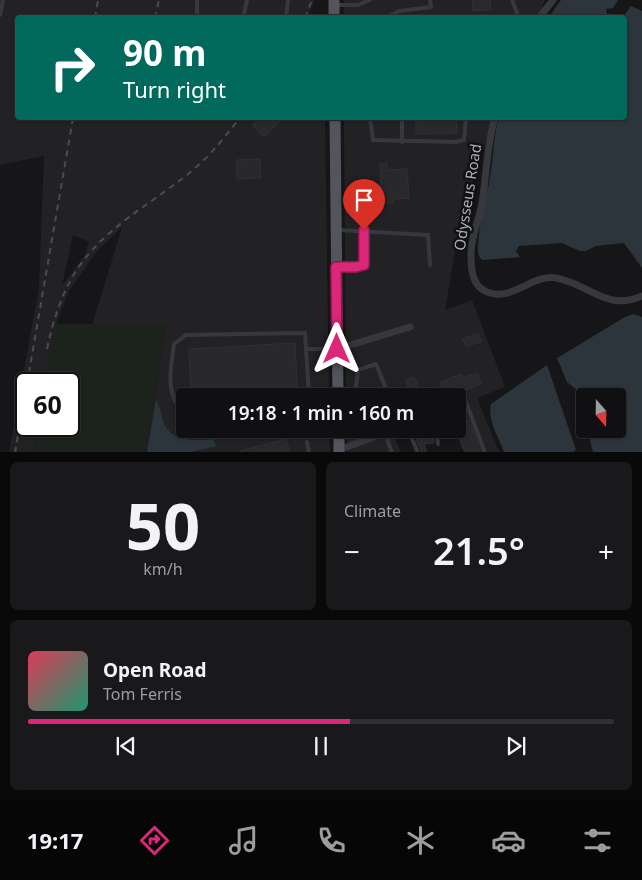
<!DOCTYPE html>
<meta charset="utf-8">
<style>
body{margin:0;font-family:"Noto Sans",sans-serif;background:#19191b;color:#f1f3f6;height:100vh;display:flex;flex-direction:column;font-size:19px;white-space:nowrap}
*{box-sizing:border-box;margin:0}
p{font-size:16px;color:#9c9d9f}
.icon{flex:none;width:28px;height:28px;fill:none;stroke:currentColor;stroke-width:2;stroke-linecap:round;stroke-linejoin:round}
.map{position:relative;height:452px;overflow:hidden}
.panel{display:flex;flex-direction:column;gap:10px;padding:10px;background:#09090a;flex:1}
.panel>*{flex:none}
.top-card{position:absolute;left:15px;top:15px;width:612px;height:105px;border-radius:5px;box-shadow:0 1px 4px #0004,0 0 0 1px #303032;background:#00695c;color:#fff;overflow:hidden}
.needle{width:32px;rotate:160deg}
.tools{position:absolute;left:576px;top:388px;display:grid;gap:10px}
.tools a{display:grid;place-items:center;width:50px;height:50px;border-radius:5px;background:#101012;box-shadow:0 1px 4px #0004,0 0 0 1px #303032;font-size:25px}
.speed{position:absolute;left:15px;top:372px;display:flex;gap:10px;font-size:25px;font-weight:700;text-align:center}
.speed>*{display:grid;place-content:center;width:65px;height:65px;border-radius:50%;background:#101012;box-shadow:0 1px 4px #0004,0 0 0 1px #303032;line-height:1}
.speed .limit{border:2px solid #111;border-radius:8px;background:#fff;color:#111}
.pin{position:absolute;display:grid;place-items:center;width:42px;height:42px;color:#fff;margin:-51px -21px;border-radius:50% 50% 50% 0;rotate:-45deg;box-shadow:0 0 5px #0007}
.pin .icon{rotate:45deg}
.me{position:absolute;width:55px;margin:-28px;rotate:0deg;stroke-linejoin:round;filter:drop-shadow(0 0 4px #0008)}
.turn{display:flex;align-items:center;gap:18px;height:105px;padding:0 25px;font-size:22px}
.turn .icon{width:65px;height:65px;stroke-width:2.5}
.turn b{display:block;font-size:35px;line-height:42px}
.big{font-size:38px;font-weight:600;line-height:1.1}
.panel .tile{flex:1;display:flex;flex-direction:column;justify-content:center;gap:8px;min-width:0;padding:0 18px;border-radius:8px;background:#19191b}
.panel .dial{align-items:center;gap:0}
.dial b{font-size:65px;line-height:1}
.song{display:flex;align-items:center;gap:15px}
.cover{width:60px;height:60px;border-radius:8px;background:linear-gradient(135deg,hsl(350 70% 55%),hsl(160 70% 35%))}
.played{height:5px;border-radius:2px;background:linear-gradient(90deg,#db2777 55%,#303032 55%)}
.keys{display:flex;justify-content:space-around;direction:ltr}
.heat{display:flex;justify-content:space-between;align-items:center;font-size:28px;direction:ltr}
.panel .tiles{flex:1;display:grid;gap:10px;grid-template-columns:1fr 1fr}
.tile:last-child{grid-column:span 2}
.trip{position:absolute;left:176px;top:388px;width:290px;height:50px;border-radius:5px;background:#101012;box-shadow:0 1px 4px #0004,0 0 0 1px #303032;font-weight:600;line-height:50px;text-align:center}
.tab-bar{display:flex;height:80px;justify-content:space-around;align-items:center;background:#060607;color:#9c9d9f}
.tab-bar .icon{width:35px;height:35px}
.tab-bar .active{color:#db2777}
.tab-bar b{font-size:22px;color:#f1f3f6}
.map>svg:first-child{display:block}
.built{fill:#222225;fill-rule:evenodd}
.green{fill:#1c231d}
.water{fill:#2c353c}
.building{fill:#29292c;stroke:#303034}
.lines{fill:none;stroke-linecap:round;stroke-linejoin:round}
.service{stroke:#37383d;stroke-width:4}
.minor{stroke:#37383d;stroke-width:7}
.primary{stroke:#53555c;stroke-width:11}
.rail{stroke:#4a4c52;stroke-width:2;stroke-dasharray:6 5;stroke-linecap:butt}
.route-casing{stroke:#8e194d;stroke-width:12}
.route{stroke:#db2777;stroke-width:9}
.labels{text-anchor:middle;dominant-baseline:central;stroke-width:5;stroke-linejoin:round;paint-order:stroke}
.street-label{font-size:15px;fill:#a8adb8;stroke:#111113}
</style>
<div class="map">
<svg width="642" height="453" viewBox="0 0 642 453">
<rect width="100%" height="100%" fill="#161618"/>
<g class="built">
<path d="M 0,0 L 315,0 L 308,17 L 18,18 L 18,118 L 325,118 L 329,396 L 185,396 L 185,429 L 329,429 L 330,452 L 146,452 L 166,325 L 92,325 L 122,227 L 97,251 L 69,291 L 56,324 L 45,384 L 26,384 L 26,426 L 38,426 L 33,452 L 9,452 L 39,288 L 44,156 L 0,165 ZM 73,235 L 89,242 L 85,255 L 62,286 Z"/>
<path d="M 344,0 L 545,0 L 538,17 L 344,18 Z"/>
<path d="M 344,118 L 496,118 L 482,152 L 459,229 L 445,310 L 472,300 L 505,387 L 477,398 L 499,452 L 464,452 L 454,429 L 458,429 L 458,396 L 346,396 Z"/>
<path d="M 347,429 L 401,429 L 392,432 L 401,452 L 347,452 Z"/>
</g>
<path class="green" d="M 56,324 L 166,324 L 146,452 L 33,452 L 38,426 L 69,426 L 69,384 L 45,384 Z"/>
<g class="water">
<path d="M 561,0 L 618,0 L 613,8 L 606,9 L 608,17 L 549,17 Z"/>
<path d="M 631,6 L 642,11 L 642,268 L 624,243 L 596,246 L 586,251 L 580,251 L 562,243 L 519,246 L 516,251 L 520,257 L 482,260 C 479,257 478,254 478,250 C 478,221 489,192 492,164 C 494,148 494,133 499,118 L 625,118 L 625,18 L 623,17 Z"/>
<path d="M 633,314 L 642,317 L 642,452 L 593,452 L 587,429 L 618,429 L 618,396 L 585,396 L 585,420 L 577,390 L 567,382 L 557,358 L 625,317 Z"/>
<path d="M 547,365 L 576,450 L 572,453 L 504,452 C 499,438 487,420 491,404 Z"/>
<path d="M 156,400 C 162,410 161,418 165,426 C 174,442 198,441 213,439 L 216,446 L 191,452 L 147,452 Z"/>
</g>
<g class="building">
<path d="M 472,0 L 490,0 L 491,10 L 473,11 Z"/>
<path d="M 259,118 L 283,118 L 264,137 L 252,125 Z"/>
<path d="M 416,118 L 457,118 L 457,133 L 416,134 Z"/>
<path d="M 260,159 L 261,178 L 237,179 L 236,160 Z"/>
<path d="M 380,164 L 387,164 L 387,170 L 407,169 L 409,198 L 393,199 L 393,203 L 381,203 L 380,189 L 371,189 L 370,185 L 381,184 Z"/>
<path d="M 478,333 L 482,341 L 466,347 L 463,339 Z"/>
<path d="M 295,343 L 298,396 L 191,396 L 189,349 Z"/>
<path d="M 478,373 L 481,384 L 451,396 L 411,396 L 406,380 L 414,377 L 422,394 L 441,386 L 440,382 L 461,374 L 462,378 Z"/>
<path d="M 379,387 L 383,396 L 359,396 L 359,394 Z"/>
<path d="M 469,420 L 480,449 L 481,453 L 465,453 L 456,429 L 458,424 Z"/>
<path d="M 351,429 L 372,429 L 354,436 Z"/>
<path d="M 432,429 L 434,443 L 424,444 L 427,451 L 422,453 L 416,440 L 428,435 L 427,430 Z"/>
<path d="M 286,439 L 290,453 L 241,453 L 240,451 Z"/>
</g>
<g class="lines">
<g class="service">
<path d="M 512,0 L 519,18"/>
<path d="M 336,5 L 358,5 L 370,0"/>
<path d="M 0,15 L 3,0"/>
<path d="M 197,18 L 197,0"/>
<path d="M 243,18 L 247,0"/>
<path d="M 286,18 L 288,0"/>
<path d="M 385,18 L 399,11 L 431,7 L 430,0"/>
<path d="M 370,118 L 373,140 L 456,142 L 464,140 L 466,118"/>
<path d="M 402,142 L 402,118"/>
<path d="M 338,230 L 428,235 L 430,265"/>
<path d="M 338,267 L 356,267 L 363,265 L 364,230"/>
<path d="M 306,349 L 336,349"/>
<path d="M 355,396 L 358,370 L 376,364 L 389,396"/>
<path d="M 458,405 L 466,402 L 485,453"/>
<path d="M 185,413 C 164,397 171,367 174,344 L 186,335 L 305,333 L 309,396"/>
<path d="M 408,429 L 418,453"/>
<path d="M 436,429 L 438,444"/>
<path d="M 385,433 L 392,453"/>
<path d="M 307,442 L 309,453"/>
</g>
<g class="minor">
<path d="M 539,18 L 553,0"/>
<path d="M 495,118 C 486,146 487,178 481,208 C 478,223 470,240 471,256 C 471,269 472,286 487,292 C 512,302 532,274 556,278 C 590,284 606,312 642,296"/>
<path d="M 337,349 L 410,327"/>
<path d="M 339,450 L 395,429"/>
</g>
<g class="primary">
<path d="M 334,0 L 334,18"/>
<path d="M 335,118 L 338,396"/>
<path d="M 339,429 L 339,453"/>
</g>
<g class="rail">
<path d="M 95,18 L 98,0"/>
<path d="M 155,18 L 159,0"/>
<path d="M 305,18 L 312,0"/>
<path d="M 47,349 C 53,321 61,295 76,271 C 106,225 154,203 194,169 C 212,154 226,135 240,118"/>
<path d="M 27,384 L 73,118"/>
<path d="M 15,453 L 26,386"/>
</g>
</g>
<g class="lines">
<defs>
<path id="route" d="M 337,349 L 336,267 L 356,267 L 364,265 L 364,230"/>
</defs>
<use href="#route" class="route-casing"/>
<use href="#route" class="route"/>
</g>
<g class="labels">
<g class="street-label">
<text transform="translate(467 197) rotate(-81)">Odysseus Road</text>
</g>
</g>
</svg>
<div class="tools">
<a><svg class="needle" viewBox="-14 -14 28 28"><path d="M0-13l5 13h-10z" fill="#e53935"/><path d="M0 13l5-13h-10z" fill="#9c9d9f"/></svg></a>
</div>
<div class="speed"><div class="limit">60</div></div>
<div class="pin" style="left:364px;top:230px;background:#d93025"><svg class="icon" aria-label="arrive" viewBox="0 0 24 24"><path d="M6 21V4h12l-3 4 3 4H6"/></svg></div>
<svg class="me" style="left:337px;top:349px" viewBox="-20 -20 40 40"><path d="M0-17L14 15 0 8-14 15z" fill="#db2777" stroke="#fff" stroke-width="4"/></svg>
<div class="trip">19:18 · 1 min · 160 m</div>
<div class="top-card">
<div class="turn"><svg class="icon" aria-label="right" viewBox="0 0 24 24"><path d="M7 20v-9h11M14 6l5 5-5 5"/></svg><div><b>90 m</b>Turn right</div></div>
</div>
</div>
<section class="panel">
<div class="tiles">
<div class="tile dial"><b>50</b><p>km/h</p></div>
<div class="tile"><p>Climate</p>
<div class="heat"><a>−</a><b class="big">21.5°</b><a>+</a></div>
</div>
<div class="tile">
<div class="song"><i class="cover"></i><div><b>Open Road</b><p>Tom Ferris</p></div></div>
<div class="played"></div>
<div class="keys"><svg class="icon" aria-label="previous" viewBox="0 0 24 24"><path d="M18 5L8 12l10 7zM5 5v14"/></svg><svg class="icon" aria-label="pause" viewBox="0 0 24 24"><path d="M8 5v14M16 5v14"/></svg><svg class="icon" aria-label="next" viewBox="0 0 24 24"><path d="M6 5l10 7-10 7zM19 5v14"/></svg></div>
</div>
</div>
</section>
<nav class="tab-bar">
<b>19:17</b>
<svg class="icon active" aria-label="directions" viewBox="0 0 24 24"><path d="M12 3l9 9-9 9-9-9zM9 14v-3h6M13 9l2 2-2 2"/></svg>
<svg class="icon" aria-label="music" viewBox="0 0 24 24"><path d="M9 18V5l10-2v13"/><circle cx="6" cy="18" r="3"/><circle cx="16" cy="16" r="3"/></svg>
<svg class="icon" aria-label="phone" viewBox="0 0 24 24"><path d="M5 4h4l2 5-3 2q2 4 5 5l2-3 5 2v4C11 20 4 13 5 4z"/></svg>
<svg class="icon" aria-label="climate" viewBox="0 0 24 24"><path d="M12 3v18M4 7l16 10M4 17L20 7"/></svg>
<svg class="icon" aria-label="car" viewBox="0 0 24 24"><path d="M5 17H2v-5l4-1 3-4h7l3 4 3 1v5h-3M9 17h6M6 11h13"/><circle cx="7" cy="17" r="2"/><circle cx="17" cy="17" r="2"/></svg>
<svg class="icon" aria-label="filters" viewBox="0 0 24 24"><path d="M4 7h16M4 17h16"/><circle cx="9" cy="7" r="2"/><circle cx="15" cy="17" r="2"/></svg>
</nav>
